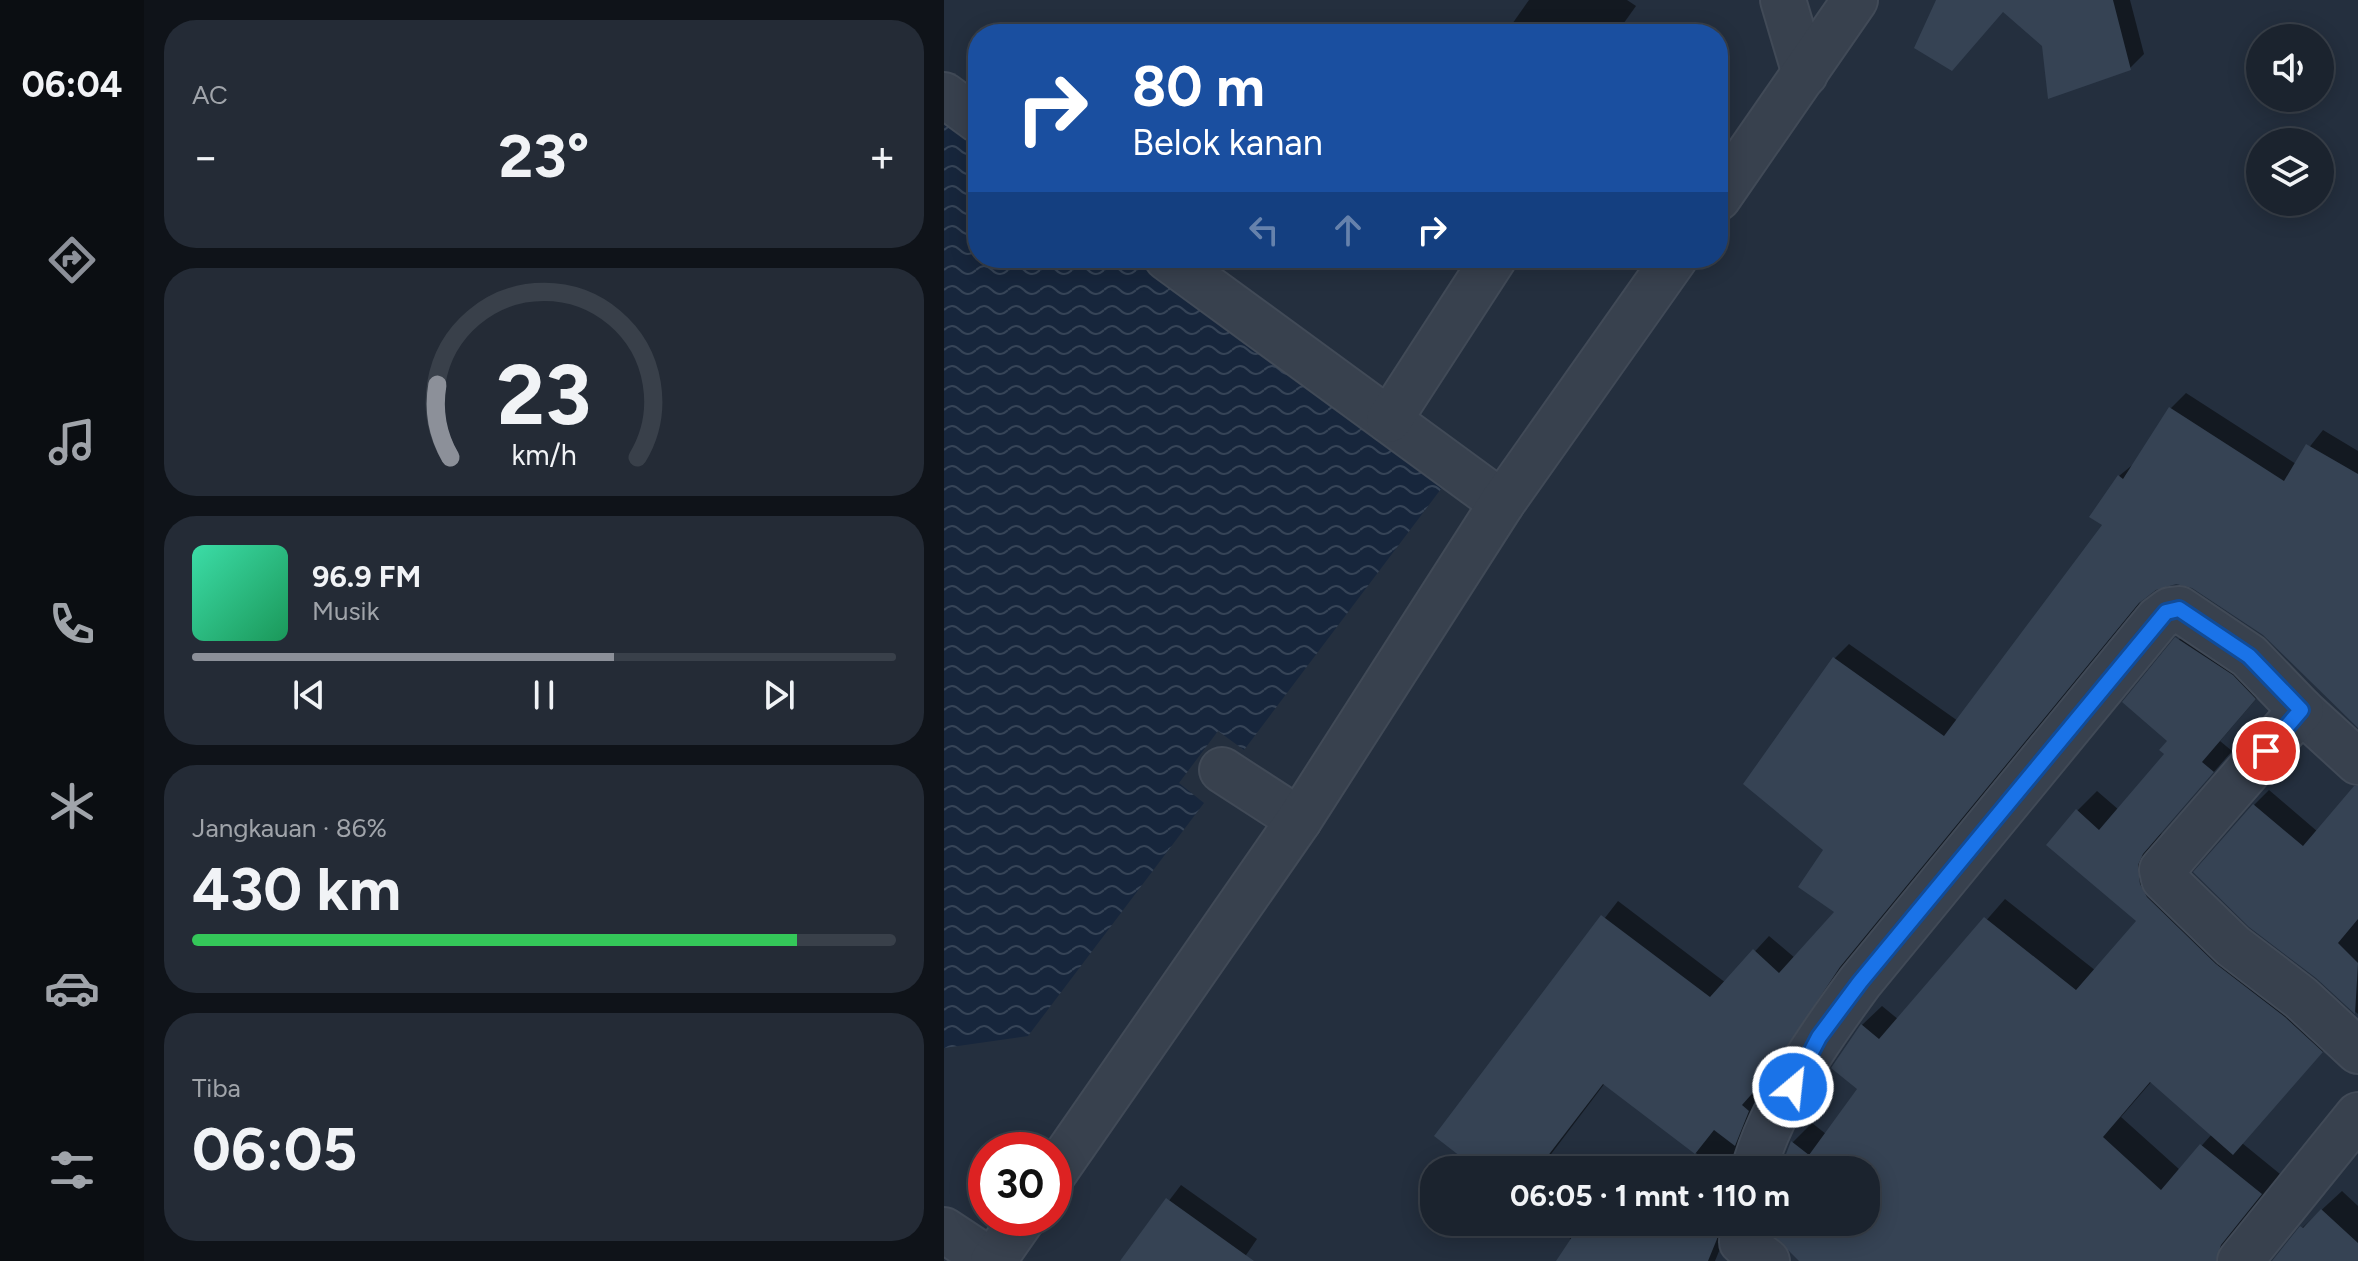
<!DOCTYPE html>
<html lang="id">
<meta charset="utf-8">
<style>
body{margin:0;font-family:Figtree,sans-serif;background:#242b36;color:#f1f3f6;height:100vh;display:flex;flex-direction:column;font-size:30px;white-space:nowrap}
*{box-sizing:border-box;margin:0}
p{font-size:26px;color:#a0a4aa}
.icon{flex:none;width:44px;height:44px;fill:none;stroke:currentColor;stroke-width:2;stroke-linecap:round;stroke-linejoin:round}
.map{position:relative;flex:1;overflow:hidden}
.side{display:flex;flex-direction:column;gap:20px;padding:20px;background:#0f1319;width:800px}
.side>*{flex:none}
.hud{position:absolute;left:24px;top:24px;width:760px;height:244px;border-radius:32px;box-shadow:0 4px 20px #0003,0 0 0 2px #39404a;background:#1a4fa0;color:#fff;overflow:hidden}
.controls{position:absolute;left:1302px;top:24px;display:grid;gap:16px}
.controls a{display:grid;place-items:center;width:88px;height:88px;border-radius:50%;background:#1b232e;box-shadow:0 4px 20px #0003,0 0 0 2px #39404a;font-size:40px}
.speed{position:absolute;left:24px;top:1132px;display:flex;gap:16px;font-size:40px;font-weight:700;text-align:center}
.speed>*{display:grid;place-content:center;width:104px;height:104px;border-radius:50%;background:#1b232e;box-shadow:0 4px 20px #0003,0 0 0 2px #39404a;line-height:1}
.speed .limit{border:12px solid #d22;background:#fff;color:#111}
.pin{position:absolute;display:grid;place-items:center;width:68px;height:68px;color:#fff;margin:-34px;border:4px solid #fff;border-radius:50%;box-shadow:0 2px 8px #0007}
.me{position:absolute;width:88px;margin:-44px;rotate:28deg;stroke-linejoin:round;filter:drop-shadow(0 0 6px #0008)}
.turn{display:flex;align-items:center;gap:28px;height:168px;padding:0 32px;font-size:36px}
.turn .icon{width:104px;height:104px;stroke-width:2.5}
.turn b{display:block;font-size:56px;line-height:68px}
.lanes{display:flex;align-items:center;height:76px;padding:0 32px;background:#0003;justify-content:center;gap:40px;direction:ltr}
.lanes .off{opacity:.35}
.big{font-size:60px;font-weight:700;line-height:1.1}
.side .card{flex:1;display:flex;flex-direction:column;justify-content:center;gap:12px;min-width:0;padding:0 28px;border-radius:32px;background:#242b36}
.side .dial{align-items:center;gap:0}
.dial svg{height:208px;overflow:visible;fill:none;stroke:#39404a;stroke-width:7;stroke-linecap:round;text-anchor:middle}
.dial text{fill:#f1f3f6;stroke:none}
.song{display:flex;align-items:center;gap:24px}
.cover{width:96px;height:96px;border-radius:12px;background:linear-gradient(135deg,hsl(160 70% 55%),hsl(150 70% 35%))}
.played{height:8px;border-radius:4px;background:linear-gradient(90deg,#8c9099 60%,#39404a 60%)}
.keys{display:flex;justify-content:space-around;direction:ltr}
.heat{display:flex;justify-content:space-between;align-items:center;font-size:44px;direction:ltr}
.charge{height:12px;border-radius:6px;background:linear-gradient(90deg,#34c759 86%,#39404a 0)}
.trip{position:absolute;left:476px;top:1156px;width:460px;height:80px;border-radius:32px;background:#1b232e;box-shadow:0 4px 20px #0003,0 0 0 2px #39404a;font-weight:700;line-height:80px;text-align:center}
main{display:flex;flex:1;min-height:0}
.dock{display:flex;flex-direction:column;width:144px;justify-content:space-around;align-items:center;background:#0b0e12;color:#a0a4aa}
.dock .icon{width:56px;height:56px}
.dock .selected{color:#8c9099}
.dock b{font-size:36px;color:#f1f3f6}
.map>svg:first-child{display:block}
.water{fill:url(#water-waves)}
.shadow{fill:#0007;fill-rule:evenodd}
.building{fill:#364354}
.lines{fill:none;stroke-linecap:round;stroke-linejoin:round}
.minor-casing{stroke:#414a57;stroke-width:48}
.minor{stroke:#38414e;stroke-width:44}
.route-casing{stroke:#114b97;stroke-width:20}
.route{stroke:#1a73e8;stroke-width:14}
</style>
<main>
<nav class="dock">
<b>06:04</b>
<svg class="icon selected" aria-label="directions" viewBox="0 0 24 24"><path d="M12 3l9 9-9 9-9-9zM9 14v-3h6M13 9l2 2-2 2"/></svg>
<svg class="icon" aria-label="music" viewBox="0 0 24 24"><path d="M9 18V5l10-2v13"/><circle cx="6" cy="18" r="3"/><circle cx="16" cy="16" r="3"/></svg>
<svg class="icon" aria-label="phone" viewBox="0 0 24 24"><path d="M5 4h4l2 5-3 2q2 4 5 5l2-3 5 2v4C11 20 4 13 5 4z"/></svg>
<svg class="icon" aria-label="climate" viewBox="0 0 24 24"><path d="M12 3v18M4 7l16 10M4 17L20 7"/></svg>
<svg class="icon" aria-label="car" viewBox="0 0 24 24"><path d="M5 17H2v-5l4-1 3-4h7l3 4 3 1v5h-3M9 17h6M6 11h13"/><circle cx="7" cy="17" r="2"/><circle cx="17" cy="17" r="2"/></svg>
<svg class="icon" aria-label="filters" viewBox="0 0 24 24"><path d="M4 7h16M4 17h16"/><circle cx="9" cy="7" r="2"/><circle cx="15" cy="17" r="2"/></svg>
</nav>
<section class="side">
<div class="card"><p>AC</p>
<div class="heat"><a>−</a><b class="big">23°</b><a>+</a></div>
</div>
<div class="card dial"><svg viewBox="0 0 100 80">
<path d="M14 69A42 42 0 1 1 86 69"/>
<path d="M14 69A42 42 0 0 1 9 41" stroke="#8c9099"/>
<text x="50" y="56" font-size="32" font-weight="700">23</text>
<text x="50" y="72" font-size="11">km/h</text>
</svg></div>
<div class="card">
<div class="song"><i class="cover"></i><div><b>96.9 FM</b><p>Musik</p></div></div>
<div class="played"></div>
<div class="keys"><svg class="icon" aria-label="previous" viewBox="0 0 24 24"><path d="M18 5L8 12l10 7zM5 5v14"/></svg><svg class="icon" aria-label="pause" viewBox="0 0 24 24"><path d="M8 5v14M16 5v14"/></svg><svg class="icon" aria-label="next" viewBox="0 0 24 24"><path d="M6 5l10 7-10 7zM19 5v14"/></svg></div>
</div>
<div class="card"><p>Jangkauan · 86%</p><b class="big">430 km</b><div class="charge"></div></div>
<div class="card"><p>Tiba</p><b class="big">06:05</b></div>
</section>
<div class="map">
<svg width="1414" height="1261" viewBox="0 0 1414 1261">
<defs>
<pattern id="water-waves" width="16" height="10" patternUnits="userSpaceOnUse" patternTransform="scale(2)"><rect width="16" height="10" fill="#17263c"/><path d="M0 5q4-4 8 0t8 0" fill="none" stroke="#364457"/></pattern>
</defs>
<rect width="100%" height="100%" fill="#242f3e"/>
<path class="water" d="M 0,118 L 34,143 L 34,258 L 194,258 L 503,481 L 300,750 L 274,731 L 235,783 L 260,803 L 84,1036 L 0,1048 Z"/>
<g class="shadow">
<path d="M 585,0 L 683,0 L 692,6 L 672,34 L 576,34 L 566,27 Z"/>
<path d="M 1124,0 L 1186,0 L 1200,54 L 1186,68 Z"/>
<path d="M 1242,393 L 1352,464 L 1379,430 L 1414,451 L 1414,724 L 1320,634 L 1250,586 L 1223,583 L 1200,598 L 896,970 L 837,1061 L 811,1089 L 819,1095 L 803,1170 L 774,1170 L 661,1083 L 595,1170 L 537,1170 L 492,1136 L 674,901 L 782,983 L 825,936 L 851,958 L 893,912 L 882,850 L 890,659 L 905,644 L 1014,721 L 1161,525 L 1175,476 L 1192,462 L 1227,408 Z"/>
<path d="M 1253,619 L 1330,678 L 1276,741 L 1288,751 L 1218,832 L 1213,843 L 1397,1031 L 1298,1143 L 1336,1174 L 1290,1235 L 1300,1261 L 859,1261 L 825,1222 L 922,1222 L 922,1170 L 837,1170 L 848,1143 L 868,1123 L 882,1134 L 916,1088 L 890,1067 L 918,1025 L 938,1006 L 955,1020 L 1061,899 L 1152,971 L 1195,921 L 1133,811 L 1153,791 L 1175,810 L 1222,753 L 1226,741 L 1181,702 ZM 1208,1081 L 1268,1134 L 1236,1170 L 1177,1117 Z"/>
<path d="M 1414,785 L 1414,1014 L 1373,977 L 1310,805 L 1325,790 L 1374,832 Z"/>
<path d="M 237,1185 L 313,1239 L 298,1261 L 179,1261 Z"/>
<path d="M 1398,1191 L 1414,1206 L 1414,1261 L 1331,1261 L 1358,1228 Z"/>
<path d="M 605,1222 L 787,1222 L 771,1261 L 615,1261 L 628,1240 Z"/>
</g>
<g class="building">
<path d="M 992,0 L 1169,0 L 1187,70 L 1104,99 L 1098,46 L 1059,12 L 1008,71 L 970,48 Z"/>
<path d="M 1225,407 L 1340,481 L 1362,444 L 1414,474 L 1414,728 L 1319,635 L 1248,588 L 1232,584 L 1212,590 L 1195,603 L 896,967 L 822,1078 L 798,1105 L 805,1111 L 791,1146 L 770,1130 L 751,1154 L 659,1084 L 593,1170 L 534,1170 L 490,1136 L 657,915 L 766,997 L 809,949 L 835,973 L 890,912 L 854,887 L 879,850 L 799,784 L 889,657 L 1000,736 L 1158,525 L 1145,517 L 1174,475 L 1179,479 Z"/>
<path d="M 1231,637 L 1289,675 L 1312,699 L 1258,762 L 1270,772 L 1199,854 L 1194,865 L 1196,884 L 1203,897 L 1272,964 L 1341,1017 L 1379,1052 L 1289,1155 L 1206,1082 L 1159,1137 L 1217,1190 L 1256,1144 L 1318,1194 L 1277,1245 L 1272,1261 L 855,1261 L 824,1230 L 824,1222 L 922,1222 L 922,1170 L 836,1170 L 847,1141 L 865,1155 L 913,1089 L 887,1068 L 917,1024 L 935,1039 L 1040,917 L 1132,990 L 1192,921 L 1102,845 L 1132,809 L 1155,830 L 1220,754 L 1215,750 L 1223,741 L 1178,702 Z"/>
<path d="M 1410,786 L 1414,786 L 1414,919 L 1394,943 L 1414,963 L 1411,1014 L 1372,978 L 1305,927 L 1249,872 L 1309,804 L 1359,846 Z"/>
<path d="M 222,1198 L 310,1261 L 176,1261 Z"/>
<path d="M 1377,1209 L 1414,1243 L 1414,1261 L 1328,1261 L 1356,1226 L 1359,1228 Z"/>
<path d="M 638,1222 L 774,1222 L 773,1239 L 764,1261 L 612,1261 Z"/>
</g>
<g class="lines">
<defs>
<g id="minor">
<path d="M 839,0 L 861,74"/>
<path d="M 0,95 L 34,120"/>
<path d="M 774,198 L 911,0"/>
<path d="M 223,258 L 558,503"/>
<path d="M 445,420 L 550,258"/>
<path d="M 1357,710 L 1414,762"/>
<path d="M 278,770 L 355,820"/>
<path d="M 810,1170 C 826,1107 878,1034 916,982 L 1214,619 L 1226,610 L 1235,609 L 1305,656 L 1357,710 L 1218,870 L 1220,879 L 1289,946 L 1357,998 L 1414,1051"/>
<path d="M 110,1173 L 355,820 L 558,503 L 731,258"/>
<path d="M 799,1222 L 798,1242 L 823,1261"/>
<path d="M 0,1230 L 47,1261"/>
<path d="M 49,1261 L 79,1218"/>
<path d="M 1296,1261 L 1414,1115"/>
</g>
</defs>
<use href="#minor" class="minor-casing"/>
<use href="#minor" class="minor"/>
</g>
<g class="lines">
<defs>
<path id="route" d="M 849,1087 L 875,1037 L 916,982 L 1222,612 L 1235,609 L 1305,656 L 1357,710 L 1322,751"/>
</defs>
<use href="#route" class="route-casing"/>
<use href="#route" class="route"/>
</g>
</svg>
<div class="controls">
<a><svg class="icon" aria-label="sound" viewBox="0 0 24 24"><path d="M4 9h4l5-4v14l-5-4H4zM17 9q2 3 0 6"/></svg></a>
<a><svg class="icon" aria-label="layers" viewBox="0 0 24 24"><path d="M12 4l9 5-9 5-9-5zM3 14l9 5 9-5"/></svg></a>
</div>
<div class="speed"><div class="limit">30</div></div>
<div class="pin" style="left:1322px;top:751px;background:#d93025"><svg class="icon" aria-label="arrive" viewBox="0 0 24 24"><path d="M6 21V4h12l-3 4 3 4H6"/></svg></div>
<svg class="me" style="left:849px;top:1087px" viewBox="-20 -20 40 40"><circle r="17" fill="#1a73e8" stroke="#fff" stroke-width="3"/><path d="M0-11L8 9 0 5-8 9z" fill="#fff"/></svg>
<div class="trip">06:05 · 1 mnt · 110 m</div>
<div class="hud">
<div class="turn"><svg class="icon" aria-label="right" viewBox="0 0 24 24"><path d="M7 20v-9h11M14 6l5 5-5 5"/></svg><div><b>80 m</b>Belok kanan</div></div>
<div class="lanes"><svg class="icon off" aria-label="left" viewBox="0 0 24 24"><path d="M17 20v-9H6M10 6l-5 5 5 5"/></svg><svg class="icon off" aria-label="ahead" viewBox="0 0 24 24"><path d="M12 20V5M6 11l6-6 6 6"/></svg><svg class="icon" aria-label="right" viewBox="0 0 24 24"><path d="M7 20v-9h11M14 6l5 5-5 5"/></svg></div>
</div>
</div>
</main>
